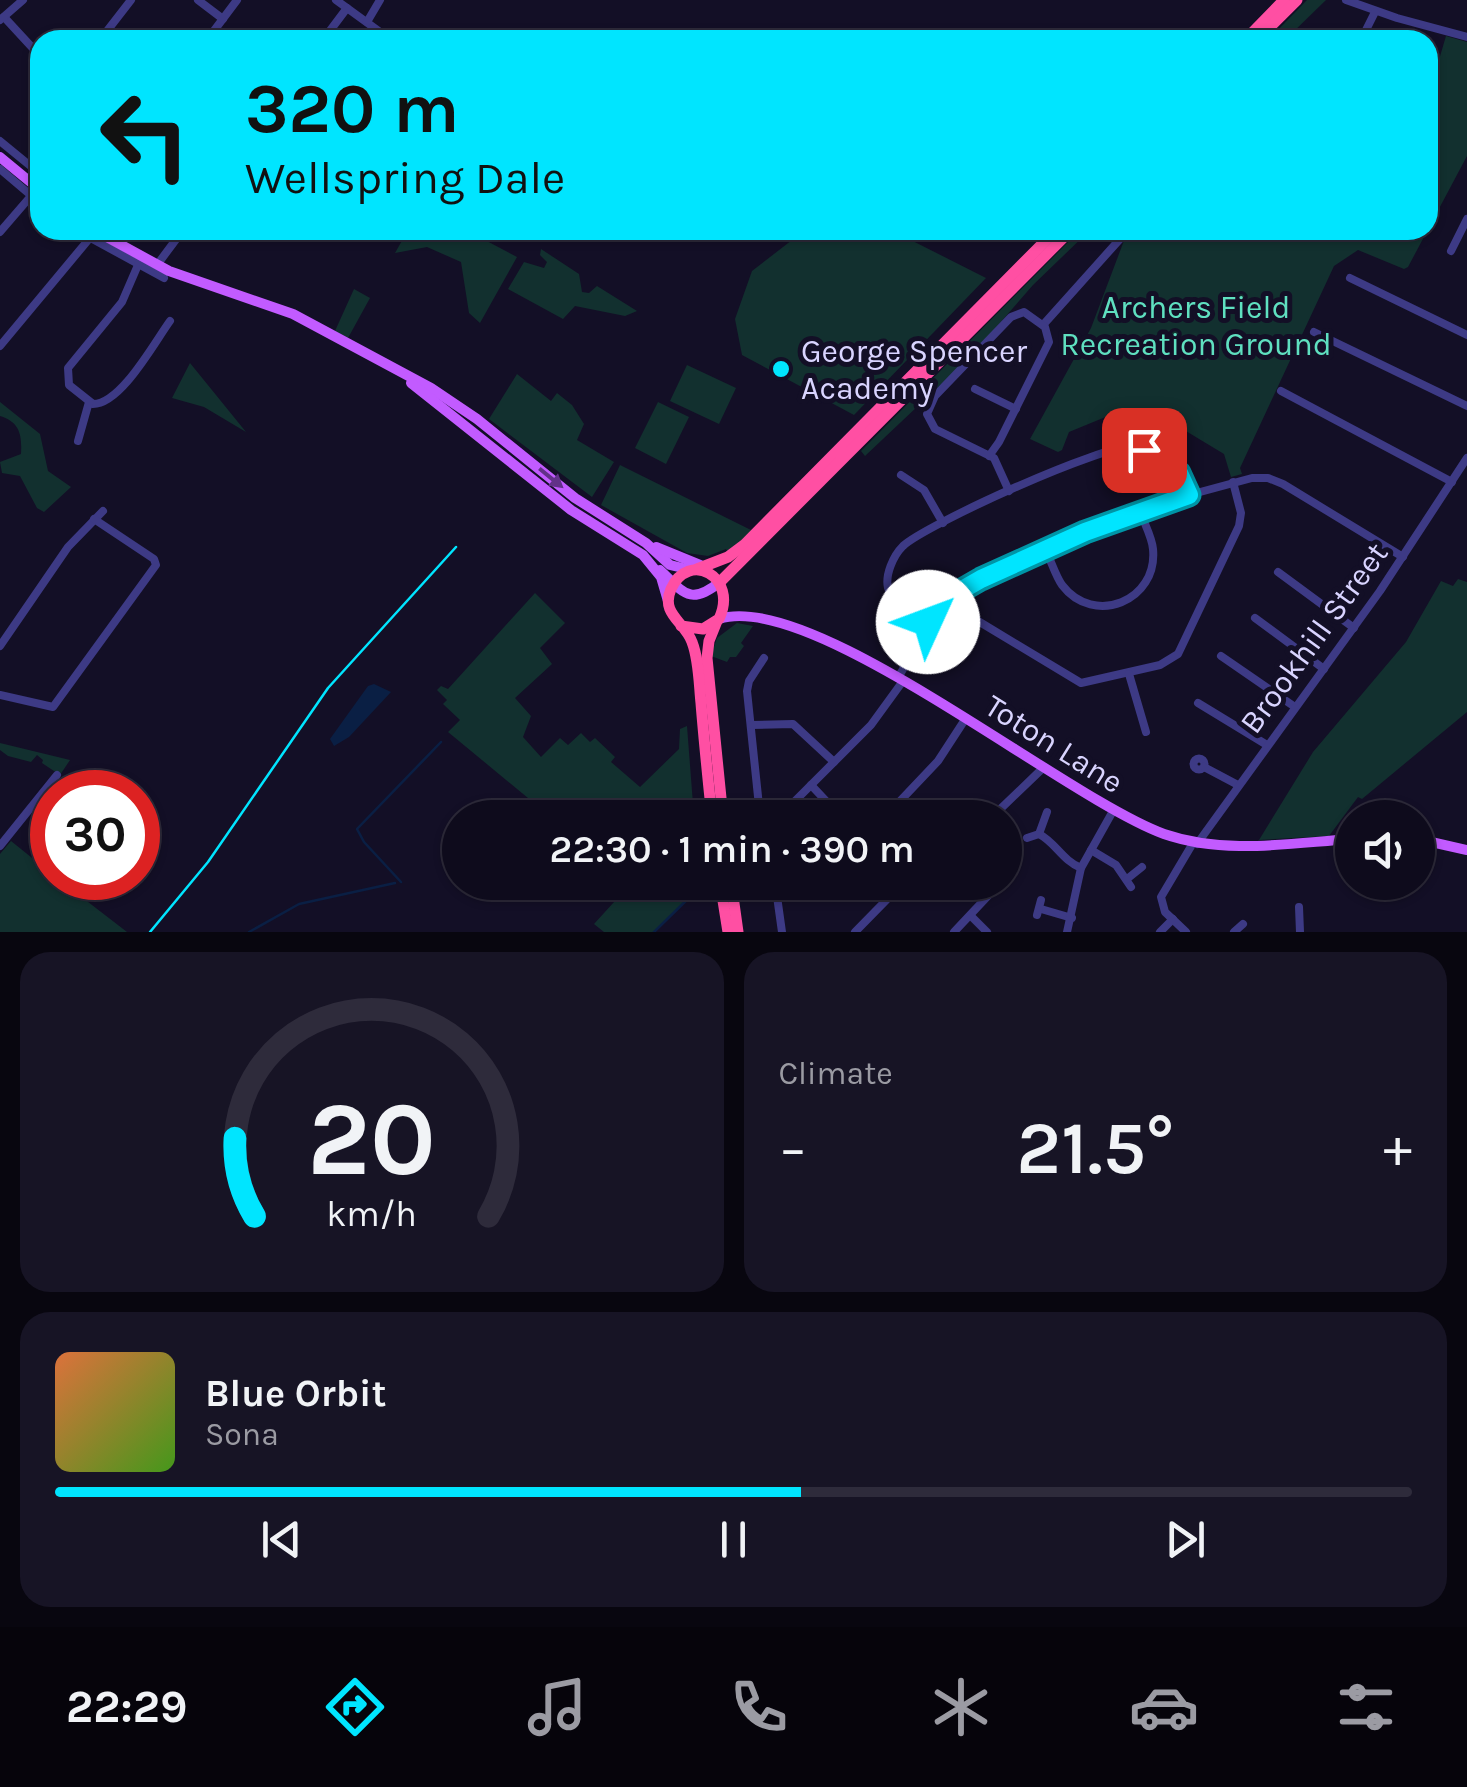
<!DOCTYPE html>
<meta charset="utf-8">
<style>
body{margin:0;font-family:Karla,sans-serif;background:#171425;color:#f1f3f6;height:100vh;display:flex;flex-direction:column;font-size:38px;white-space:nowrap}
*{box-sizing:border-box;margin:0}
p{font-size:32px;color:#9b9ba3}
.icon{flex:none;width:55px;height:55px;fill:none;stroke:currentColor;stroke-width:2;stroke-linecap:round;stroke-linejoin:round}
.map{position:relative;height:932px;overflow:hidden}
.details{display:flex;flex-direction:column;gap:20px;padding:20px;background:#08060f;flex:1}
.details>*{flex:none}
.banner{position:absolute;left:30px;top:30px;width:1408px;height:210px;border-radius:30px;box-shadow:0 2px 8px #0004,0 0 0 2px #2e2b3b;background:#00e5ff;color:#111;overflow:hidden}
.fabs{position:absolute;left:1335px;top:800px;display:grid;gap:20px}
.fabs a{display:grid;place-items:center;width:100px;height:100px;border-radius:50%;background:#0e0b1c;box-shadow:0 2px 8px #0004,0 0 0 2px #2e2b3b;font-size:50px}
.speed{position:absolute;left:30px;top:770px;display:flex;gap:20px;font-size:50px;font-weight:700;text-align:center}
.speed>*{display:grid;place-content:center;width:130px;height:130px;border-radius:50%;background:#0e0b1c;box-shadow:0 2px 8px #0004,0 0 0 2px #2e2b3b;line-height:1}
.speed .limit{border:15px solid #d22;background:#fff;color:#111}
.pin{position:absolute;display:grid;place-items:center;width:85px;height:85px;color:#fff;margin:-42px;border-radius:20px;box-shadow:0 5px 15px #0006}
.me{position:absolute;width:110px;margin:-55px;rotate:47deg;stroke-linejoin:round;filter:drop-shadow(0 0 8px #0008)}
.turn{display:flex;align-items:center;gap:35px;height:210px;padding:0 50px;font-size:45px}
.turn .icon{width:130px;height:130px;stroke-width:2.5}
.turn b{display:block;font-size:70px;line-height:85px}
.big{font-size:75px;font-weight:600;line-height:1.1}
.details .tile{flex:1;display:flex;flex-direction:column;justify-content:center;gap:15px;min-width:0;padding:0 35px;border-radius:30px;background:#171425}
.details .dial{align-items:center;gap:0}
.dial svg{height:260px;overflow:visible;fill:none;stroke:#2e2b3b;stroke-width:7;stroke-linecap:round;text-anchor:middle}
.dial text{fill:#f1f3f6;stroke:none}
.song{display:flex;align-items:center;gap:30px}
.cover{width:120px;height:120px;border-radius:15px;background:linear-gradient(135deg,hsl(20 70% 55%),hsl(100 70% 35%))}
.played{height:10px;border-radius:5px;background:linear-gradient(90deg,#00e5ff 55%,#2e2b3b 55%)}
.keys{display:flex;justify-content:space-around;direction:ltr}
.heat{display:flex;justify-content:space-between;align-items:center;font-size:55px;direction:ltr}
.details .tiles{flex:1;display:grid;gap:20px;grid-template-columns:1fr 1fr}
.tile:last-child{grid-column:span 2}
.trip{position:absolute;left:442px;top:800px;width:580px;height:100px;border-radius:50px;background:#0e0b1c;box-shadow:0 2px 8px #0004,0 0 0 2px #2e2b3b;font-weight:600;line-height:100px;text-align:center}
.dock{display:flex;height:160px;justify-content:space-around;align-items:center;background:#06040b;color:#9b9ba3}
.dock .icon{width:70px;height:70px}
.dock .current{color:#00e5ff}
.dock b{font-size:45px;color:#f1f3f6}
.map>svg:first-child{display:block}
.green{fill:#12302f}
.water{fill:#0a1f44}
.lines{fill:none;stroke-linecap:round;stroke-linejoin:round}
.stream{stroke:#0a1f44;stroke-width:2.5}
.minor{stroke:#3d3a85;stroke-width:8}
.major{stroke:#c25bff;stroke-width:10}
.highway{stroke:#ff4fa3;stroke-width:11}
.tram{stroke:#00e5ff;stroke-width:2.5}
.oneway{fill:#623188}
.route-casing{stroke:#0095a6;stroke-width:25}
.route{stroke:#00e5ff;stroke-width:18}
.poi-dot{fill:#00e5ff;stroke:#130f26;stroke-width:4}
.labels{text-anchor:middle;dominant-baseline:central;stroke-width:10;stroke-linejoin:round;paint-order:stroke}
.park-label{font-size:32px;fill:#5fe0c0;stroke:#130f26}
.poi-label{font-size:32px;fill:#d9d4ff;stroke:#130f26;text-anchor:start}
.street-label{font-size:32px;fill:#d9d4ff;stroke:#130f26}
</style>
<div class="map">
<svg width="1467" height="932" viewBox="0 0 1467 932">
<rect width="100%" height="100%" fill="#130f26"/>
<g class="green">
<path d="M 1307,0 L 1326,0 L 1285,40 L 1268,40 Z"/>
<path d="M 1446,36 L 1467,42 L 1467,156 L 1408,267 L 1404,269 L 1358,250 L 1334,266 L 1240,468 L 1242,474 L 1231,477 L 1224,454 L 1156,413 L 1140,411 L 1125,409 L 1069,432 L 1062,450 L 1058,452 L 1030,439 L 1091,328 L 1128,230 L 1428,230 L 1428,97 Z"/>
<path d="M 408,230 L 466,230 L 517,257 L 480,323 L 469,313 L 461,262 L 427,247 L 395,253 Z"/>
<path d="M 805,230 L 891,230 L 986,278 L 854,415 L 742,355 L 735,319 L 752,271 Z"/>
<path d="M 1080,230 L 1090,230 L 1033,285 L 973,354 L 865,456 L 861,451 Z"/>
<path d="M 541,249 L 579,274 L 582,292 L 589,293 L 597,286 L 637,311 L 625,316 L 575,306 L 563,319 L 508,289 L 524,262 L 544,268 L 547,262 L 540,255 Z"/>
<path d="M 354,289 L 370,298 L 348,338 L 335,331 Z"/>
<path d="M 190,363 L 246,432 L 204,407 L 172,398 Z"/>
<path d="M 687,365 L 736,388 L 719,424 L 670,401 Z"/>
<path d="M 517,374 L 551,401 L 557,393 L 572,405 L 584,424 L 577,440 L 614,462 L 592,497 L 489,419 Z"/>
<path d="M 0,402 L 40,434 L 48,471 L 71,487 L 44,512 L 37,508 L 20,476 L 2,473 L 0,462 L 21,454 C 22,435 20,422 0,416 Z"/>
<path d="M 658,402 L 689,417 L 666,464 L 635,448 Z"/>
<path d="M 620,465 L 753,531 L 728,552 L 726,549 L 708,556 L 687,553 L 601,505 Z"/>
<path d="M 1458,579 L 1467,582 L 1467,712 L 1362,799 L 1358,797 L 1329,836 L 1259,840 L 1313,752 L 1406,642 L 1441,581 L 1453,586 Z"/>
<path d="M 535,593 L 565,623 L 540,648 L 552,664 L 515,698 L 531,716 L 523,737 L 541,757 L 560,738 L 568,745 L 581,733 L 590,742 L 595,738 L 615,757 L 611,762 L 640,787 L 679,749 L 680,729 L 687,726 L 694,817 L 551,817 L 448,732 L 460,720 L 443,704 L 447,700 L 437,690 L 441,686 L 448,689 Z"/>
<path d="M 737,623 L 753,626 L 741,643 L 744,646 L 736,657 L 730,657 L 727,662 L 711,656 L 717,638 Z"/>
<path d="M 0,743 L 70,760 L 60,775 L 42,763 L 43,760 L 37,755 L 31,762 L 8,756 L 0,750 Z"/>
<path d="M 11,841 L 52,874 L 52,878 L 57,878 L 127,932 L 0,932 L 0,854 Z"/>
<path d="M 625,883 L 700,883 L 700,887 L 653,932 L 604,932 L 594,924 L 625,890 Z"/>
</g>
<path class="water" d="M 374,684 L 391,692 L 349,737 L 334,746 L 330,739 L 368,686 Z"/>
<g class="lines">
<g class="stream">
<path d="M 401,882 L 364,842 L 357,829 L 441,742"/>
<path d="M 249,932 L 299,904 L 395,883"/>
<path d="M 654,932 L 696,891"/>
</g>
<g class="minor">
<path d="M 198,0 L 223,19"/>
<path d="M 336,0 L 391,40"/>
<path d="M 1346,0 L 1397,18 L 1467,37"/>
<path d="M 4,17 L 40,56"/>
<path d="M 0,20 L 23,0"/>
<path d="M 367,22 L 380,0"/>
<path d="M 100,40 L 131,0"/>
<path d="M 207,40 L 237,0"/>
<path d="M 323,40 L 347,8"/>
<path d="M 1361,40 L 1375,12"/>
<path d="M 0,141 L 39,173"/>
<path d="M 0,169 L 40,203"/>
<path d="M 76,230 L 164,278"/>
<path d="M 0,232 L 31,196"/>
<path d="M 1451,251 L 1467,219"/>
<path d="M 141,258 L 122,302 L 68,368 L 69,385 L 93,404 C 121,404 154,343 170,321"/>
<path d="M 157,265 L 183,230"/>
<path d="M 1350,278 L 1467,335"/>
<path d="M 1043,325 L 1120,239"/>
<path d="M 1314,332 L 1467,406"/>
<path d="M 0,346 L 89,239"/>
<path d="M 975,389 L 1016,409"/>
<path d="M 1281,391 L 1452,482"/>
<path d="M 78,441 L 89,402"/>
<path d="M 989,456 L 999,442 L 1049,342 L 1045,327 L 1024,312 L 1011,317 L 935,396 L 927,414 L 935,429 L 994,458 L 1009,491"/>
<path d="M 901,475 L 924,490 L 943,523"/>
<path d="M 1045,549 C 1051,560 1055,575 1062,585 C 1094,627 1158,601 1153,549 C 1152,537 1144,523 1140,511"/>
<path d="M 1278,572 L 1354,628"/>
<path d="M 959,590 L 978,621 L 1081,683 L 1160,665 L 1178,654 L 1239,526 L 1241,513 L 1233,482"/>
<path d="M 1255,618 L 1324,669"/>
<path d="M 928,622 C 913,613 893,606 888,588 C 885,575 893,556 903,546 C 925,525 1107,442 1134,447 C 1160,451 1180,472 1189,495"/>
<path d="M 0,646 L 68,547 L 103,511"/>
<path d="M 1221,656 L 1295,707"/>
<path d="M 764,658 L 749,681 L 747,691 L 759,806 L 771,818"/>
<path d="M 1129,674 L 1146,732"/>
<path d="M 898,678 L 941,602 L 981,579 L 1099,527 L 1189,495 L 1252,478 L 1268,478 L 1283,484 L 1403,557"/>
<path d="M 0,695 L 53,707 L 156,565 L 154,559 L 94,519"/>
<path d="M 1198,703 L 1267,745"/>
<path d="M 751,725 L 793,724 L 834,762"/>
<circle cx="1199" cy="764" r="5.5"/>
<path d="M 1204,767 L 1238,785"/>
<path d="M 811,785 L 842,818"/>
<path d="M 778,818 L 871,725 L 903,681"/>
<path d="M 884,818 L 938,761 L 966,718"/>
<path d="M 991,818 L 1043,768"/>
<path d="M 1039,834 L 1047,812"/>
<path d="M 1027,838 L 1039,834 C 1056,843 1062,860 1081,868"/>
<path d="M 1197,844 L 1380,591 L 1467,458"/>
<path d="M 0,846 L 57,775"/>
<path d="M 1091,850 L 1116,865 L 1131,887"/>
<path d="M 1005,879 L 1015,870"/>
<path d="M 1127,879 L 1142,867"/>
<path d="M 775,882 L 782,932"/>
<path d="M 1299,907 L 1300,932"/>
<path d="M 1041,909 L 1072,918"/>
<path d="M 1037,915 L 1041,900"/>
<path d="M 971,916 L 987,932"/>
<path d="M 855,932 L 904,882"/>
<path d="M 954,932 L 1001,882"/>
<path d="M 1067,932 L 1081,868 L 1113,811"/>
<path d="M 1160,932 L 1173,919"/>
<path d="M 1186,932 L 1165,912 L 1161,897 L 1193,843"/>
<path d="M 1234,932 L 1243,924"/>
</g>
<g class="major">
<path d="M 0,157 L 40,190"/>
<path d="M 94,230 L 169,271 L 293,314 L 431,388 L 477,419 L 575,498 L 646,543 L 670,565 L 691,570"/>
<path d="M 411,383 L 571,510 L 643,555 L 661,577 L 668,601"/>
<path d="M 656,547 L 700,565"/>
<path d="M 660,570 C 684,593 690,606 720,582"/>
<path d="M 719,619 C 812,589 1063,797 1164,834 C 1225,855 1290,843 1352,839"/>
<path d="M 1418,839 L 1467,850"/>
</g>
<g class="highway">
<path d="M 1245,40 L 1284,0"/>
<path d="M 1257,40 L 1297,0"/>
<path d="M 697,569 L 728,557 L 744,545 L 1056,230"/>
<path d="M 720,582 L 1071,230"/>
<path d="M 717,621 L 709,641 L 707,658 L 723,818"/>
<path d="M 681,626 L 703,629 L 719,619 C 739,576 688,550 671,589 C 660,614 685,622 692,642 C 699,660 699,684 701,703 C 704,741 708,779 712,818"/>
<path d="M 720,882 L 728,932"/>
<path d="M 731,882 L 738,932"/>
</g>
<path class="tram" d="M 150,932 L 208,862 L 328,688 L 456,547"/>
</g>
<defs><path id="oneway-solid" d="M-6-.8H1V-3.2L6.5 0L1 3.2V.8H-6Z" transform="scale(2.5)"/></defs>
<use class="oneway" href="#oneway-solid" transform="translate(551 478) rotate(39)"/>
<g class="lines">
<defs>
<path id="route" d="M 928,622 L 941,602 L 981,579 L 1085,532 L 1189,495 L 1179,473 L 1144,450"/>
</defs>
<use href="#route" class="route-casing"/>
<use href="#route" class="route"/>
</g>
<circle class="poi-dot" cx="781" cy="369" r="10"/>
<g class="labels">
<g class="park-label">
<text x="1196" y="307">Archers Field<tspan x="1196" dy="37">Recreation Ground</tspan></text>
</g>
<g class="poi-label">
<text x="801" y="351">George Spencer<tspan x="801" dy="37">Academy</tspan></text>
</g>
<g class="street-label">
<text transform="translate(1314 638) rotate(-54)">Brookhill Street</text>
<text transform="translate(1054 744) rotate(32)">Toton Lane</text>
</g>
</g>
</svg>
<div class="fabs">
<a><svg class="icon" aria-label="sound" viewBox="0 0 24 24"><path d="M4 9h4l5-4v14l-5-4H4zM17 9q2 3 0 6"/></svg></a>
</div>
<div class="speed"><div class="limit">30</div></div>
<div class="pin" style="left:1144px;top:450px;background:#d93025"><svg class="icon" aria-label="arrive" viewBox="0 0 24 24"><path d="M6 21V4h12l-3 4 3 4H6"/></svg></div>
<svg class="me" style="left:928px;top:622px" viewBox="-20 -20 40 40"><circle r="19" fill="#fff"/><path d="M0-13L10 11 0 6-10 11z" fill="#00e5ff"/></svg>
<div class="trip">22:30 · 1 min · 390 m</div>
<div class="banner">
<div class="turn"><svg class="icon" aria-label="left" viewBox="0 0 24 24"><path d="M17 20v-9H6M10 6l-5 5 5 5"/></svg><div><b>320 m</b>Wellspring Dale</div></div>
</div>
</div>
<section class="details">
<div class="tiles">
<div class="tile dial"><svg viewBox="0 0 100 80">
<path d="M14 69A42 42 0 1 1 86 69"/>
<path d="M14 69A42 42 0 0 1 8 45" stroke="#00e5ff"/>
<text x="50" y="56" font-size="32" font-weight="700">20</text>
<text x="50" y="72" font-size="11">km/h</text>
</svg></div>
<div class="tile"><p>Climate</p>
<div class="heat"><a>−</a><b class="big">21.5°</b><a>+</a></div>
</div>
<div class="tile">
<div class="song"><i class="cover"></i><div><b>Blue Orbit</b><p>Sona</p></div></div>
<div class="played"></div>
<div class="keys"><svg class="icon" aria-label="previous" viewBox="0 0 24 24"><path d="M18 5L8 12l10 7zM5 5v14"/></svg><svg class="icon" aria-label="pause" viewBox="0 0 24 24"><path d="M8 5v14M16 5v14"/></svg><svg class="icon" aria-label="next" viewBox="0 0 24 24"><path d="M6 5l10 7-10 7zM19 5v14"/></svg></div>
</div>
</div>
</section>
<nav class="dock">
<b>22:29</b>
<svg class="icon current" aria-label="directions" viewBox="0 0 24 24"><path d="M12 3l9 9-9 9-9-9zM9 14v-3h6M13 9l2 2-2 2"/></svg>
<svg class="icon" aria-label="music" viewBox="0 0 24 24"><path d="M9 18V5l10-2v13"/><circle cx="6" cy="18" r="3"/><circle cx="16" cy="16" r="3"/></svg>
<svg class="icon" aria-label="phone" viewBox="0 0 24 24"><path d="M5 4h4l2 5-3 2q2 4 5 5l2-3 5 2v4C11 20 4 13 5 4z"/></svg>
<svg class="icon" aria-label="climate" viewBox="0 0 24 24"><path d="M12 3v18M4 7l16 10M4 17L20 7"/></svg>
<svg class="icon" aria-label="car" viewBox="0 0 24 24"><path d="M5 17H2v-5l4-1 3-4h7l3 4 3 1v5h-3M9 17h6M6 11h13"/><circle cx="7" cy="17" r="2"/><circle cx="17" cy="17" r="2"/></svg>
<svg class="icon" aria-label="filters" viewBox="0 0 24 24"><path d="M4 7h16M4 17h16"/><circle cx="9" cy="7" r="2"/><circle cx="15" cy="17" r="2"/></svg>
</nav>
